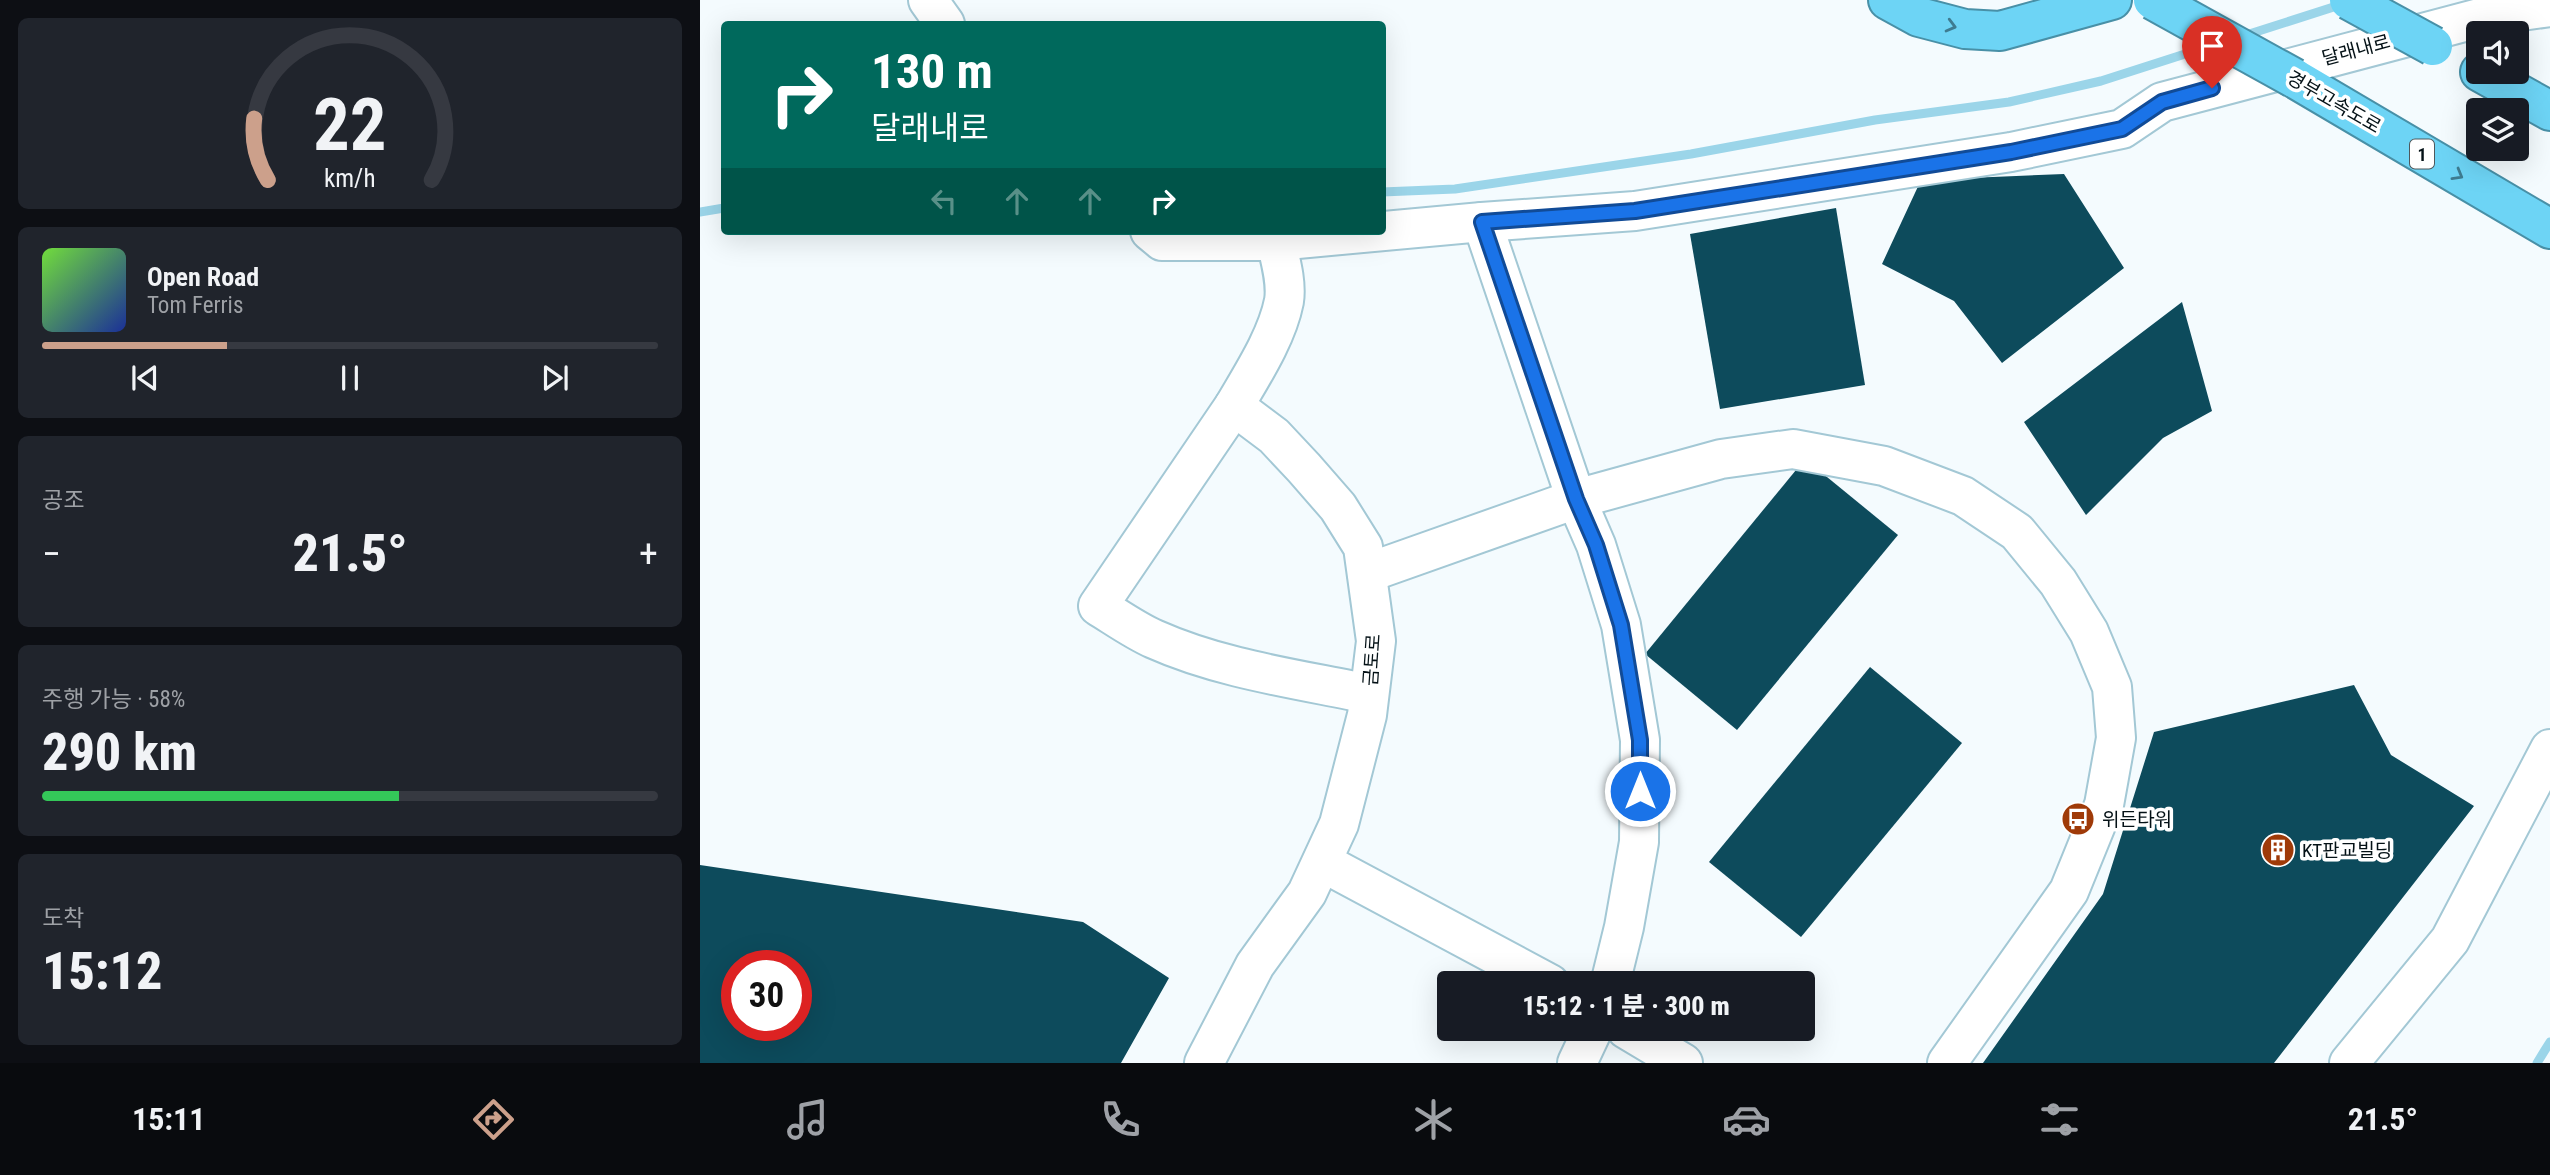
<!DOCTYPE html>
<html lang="ko">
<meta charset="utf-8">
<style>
body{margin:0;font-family:"Roboto Condensed","Noto Sans KR",sans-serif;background:#20242c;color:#f1f3f6;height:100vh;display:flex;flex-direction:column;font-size:26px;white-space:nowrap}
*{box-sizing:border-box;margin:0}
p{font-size:23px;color:#9ea1a6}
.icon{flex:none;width:38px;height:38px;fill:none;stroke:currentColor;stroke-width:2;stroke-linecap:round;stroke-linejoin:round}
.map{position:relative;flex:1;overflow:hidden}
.side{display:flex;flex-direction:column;gap:18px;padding:18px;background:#0d0f14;width:700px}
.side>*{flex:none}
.hud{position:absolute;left:21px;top:21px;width:665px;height:214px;border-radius:7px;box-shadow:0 7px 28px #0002;background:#00695c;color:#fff;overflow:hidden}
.fabs{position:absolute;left:1766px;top:21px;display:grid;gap:14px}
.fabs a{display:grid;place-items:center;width:63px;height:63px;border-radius:7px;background:#171b24;box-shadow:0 7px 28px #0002;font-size:35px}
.speed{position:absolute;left:21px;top:950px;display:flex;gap:14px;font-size:35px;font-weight:700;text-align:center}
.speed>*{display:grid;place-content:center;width:91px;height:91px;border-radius:50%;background:#171b24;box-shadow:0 7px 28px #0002;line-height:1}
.speed .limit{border:10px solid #d22;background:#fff;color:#111}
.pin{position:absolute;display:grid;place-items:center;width:60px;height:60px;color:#fff;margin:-72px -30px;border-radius:50% 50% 50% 0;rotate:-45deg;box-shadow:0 0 7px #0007}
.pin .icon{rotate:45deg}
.me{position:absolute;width:77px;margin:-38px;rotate:0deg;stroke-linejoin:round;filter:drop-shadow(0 0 5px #0008)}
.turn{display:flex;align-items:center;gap:24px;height:147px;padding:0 35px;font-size:32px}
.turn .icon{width:91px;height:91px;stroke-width:2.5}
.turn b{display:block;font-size:49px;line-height:60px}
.lanes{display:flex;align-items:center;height:66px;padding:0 35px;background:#0003;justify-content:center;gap:35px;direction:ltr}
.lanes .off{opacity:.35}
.big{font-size:52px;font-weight:800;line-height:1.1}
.side .widget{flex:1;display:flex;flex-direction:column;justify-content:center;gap:10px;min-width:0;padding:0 24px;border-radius:10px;background:#20242c}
.side .dial{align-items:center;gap:0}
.dial svg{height:182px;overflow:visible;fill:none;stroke:#363941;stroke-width:7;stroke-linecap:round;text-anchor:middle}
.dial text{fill:#f1f3f6;stroke:none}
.song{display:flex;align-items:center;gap:21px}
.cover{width:84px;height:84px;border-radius:10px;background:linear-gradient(135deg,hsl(100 70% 55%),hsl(230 70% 35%))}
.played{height:7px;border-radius:4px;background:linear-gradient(90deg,#cca08b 30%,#363941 30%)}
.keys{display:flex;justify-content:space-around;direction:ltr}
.heat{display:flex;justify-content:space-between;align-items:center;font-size:38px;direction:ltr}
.charge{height:10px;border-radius:5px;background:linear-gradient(90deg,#34c759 58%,#363941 0)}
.trip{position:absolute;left:737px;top:971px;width:378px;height:70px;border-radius:7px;background:#171b24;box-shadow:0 7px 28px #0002;font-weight:800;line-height:70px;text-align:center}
.dock{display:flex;height:112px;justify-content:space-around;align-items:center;background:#090b0e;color:#9ea1a6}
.dock .icon{width:49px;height:49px}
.dock .active{color:#cca08b}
.dock b{font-size:32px;color:#f1f3f6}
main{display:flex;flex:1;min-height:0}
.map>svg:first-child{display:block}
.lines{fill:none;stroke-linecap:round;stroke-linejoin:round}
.stream{stroke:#9bd5e9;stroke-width:9}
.building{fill:#0d4b5c;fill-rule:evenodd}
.minor-casing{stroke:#a3c8d5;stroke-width:42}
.highway-casing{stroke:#4890a7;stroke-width:42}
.minor{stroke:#fff;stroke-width:38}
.highway{stroke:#6dd4f5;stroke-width:38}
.highway-bridge-casing{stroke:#4890a7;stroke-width:42;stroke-linecap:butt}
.highway-bridge{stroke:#6dd4f5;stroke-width:38}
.oneway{stroke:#3e7c91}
.route-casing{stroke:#114b97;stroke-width:18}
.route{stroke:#1a73e8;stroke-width:12}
.labels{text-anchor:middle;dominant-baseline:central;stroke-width:7;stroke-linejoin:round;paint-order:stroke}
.shield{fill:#fff;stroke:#4f585c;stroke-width:2}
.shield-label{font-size:18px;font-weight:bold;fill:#041116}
.street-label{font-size:19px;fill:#041116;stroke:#fff}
.poi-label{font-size:19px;fill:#041116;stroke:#fff;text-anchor:start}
</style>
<main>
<section class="side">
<div class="widget dial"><svg viewBox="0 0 100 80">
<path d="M14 69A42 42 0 1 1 86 69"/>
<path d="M14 69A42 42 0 0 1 8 42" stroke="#cca08b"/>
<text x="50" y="56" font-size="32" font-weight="700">22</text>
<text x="50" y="72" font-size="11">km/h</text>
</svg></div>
<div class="widget">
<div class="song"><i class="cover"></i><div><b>Open Road</b><p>Tom Ferris</p></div></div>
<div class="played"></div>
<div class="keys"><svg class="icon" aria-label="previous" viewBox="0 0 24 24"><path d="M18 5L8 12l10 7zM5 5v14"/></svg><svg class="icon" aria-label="pause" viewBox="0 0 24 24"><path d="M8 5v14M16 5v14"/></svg><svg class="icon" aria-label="next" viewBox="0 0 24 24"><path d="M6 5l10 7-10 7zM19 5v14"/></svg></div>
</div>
<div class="widget"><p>공조</p>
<div class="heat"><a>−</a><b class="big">21.5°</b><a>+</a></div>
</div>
<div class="widget"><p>주행 가능 · 58%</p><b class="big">290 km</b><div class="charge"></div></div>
<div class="widget"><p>도착</p><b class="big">15:12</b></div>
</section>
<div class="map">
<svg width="1850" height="1063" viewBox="0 0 1850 1063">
<rect width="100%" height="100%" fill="#f4fbfe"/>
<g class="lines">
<g class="stream">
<path d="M 1543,36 L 1643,4"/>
<path d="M 682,192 L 755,189 L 991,154 L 1175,120 L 1309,102 L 1401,81 L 1513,45"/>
<path d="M 0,212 L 24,208"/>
<path d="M 1837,1063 L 1850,1042"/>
</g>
</g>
<g class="building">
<path d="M 1364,174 L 1424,268 L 1302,363 L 1254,301 L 1182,264 L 1221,180 Z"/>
<path d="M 1136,208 L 1165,385 L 1020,409 L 990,234 Z"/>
<path d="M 1482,302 L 1512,411 L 1463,438 L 1386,515 L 1324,422 Z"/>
<path d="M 1105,459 L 1198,535 L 1037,730 L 945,654 Z"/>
<path d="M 1170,667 L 1262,743 L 1101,937 L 1009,862 Z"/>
<path d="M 1654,685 L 1691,755 L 1774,806 L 1574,1063 L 1283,1063 L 1403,894 L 1454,732 Z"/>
<path d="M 0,865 L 383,922 L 469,978 L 421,1063 L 0,1063 ZM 37,966 L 96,966 L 96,1026 L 37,1026 Z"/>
</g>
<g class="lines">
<defs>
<g id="minor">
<path d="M 228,0 L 245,24"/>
<path d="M 782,222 L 876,499 L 896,545 L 921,625 L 940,740 L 939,842 L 924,927 L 910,984"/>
<path d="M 450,231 L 462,241 L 576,241 L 782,222 L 935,211 L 1311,152 L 1422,129 L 1462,102 L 1787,16 L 1850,7"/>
<path d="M 534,406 L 398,606 C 416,617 434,630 454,639 C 521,669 597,679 669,694"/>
<path d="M 667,573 L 876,499 L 1021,459 L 1093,449 L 1184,466 L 1263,496 L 1317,532 L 1358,582 L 1389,632 L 1412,687 L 1416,738 L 1404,805 L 1369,891 L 1247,1063"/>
<path d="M 622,862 L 850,984"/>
<path d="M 926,1029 L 983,1063"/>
<path d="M 504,1063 L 555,965 L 607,893 L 639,824 L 667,715 L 676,641 L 663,547 L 638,507 L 604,468 L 574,436 L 534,406 C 552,375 577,337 584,301 C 587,282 580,259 576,241"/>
<path d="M 877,1063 L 893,1029"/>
<path d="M 1649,1063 L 1750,940 L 1850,749"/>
</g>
<g id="highway">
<path d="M 1188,0 L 1219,17 L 1265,29 L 1300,31 L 1412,0"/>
<path d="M 1780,72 L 1850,111"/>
<path d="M 1594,78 L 1850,229"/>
</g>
</defs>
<use href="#minor" class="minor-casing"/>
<use href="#highway" class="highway-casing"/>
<use href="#minor" class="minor"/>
<use href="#highway" class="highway"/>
<defs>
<g id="highway-bridge">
<path d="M 1453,0 L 1594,78"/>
<path d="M 1649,0 L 1733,46"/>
</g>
</defs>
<use href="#highway-bridge" class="highway-bridge-casing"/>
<use href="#highway-bridge" class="highway-bridge"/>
</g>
<defs><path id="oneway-chevron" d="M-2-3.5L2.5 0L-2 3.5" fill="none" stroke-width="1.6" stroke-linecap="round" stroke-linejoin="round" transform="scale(1.75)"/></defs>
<g class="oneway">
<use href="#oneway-chevron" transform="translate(1251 26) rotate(15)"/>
<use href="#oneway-chevron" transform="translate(1758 175) rotate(30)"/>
</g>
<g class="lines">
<defs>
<path id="route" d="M 940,791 L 940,740 L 921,625 L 896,545 L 876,499 L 782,222 L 935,211 L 1311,152 L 1422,129 L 1462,102 L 1512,88"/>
</defs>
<use href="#route" class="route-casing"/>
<use href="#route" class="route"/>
</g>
<defs>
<symbol id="bus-disc" viewBox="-11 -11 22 22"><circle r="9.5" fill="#9f3a08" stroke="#fff"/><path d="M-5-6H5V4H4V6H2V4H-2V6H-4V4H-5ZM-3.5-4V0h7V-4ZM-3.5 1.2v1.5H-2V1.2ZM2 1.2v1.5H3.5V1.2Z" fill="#fff"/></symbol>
<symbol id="building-disc" viewBox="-11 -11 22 22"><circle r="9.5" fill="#9f3a08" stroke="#fff"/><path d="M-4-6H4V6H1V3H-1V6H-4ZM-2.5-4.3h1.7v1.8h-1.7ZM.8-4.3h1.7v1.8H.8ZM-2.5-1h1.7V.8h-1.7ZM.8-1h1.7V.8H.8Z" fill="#fff"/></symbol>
</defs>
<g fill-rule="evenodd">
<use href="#bus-disc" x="1359" y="800" width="38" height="38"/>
<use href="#building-disc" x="1559" y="831" width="38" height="38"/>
</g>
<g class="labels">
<rect class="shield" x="1710" y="139.5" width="24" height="29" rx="5"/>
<g class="shield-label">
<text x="1722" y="154">1</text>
</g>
<g class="street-label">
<text transform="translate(1656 50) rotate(-15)">달래내로</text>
<text transform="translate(1634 102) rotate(30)">경부고속도로</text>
<text transform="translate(672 660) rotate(-86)">금토로</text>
</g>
<g class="poi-label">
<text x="1402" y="819">위든타워</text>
<text x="1602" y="850">KT판교빌딩</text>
</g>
</g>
</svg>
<div class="fabs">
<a><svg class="icon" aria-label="sound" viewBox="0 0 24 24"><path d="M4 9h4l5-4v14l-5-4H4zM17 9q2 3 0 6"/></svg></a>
<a><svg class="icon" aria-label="layers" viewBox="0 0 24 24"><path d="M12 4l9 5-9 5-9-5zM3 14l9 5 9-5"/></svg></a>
</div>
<div class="speed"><div class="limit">30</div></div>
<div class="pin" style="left:1512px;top:88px;background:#d93025"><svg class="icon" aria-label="arrive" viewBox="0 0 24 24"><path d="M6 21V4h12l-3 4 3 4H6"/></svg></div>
<svg class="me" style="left:940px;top:791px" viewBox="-20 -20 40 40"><circle r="17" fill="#1a73e8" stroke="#fff" stroke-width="3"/><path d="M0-11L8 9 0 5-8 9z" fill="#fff"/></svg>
<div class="trip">15:12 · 1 분 · 300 m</div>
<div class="hud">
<div class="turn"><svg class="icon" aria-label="right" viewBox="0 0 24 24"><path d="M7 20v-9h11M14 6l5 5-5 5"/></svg><div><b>130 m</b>달래내로</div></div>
<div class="lanes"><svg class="icon off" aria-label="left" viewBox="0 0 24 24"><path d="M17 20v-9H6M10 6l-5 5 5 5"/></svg><svg class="icon off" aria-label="ahead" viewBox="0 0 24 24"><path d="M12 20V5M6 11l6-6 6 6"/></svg><svg class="icon off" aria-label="ahead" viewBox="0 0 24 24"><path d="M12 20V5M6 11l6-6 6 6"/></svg><svg class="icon" aria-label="right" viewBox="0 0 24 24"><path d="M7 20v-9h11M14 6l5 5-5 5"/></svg></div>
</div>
</div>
</main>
<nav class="dock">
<b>15:11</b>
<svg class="icon active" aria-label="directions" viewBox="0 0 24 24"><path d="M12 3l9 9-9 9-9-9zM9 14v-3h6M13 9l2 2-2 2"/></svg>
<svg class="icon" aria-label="music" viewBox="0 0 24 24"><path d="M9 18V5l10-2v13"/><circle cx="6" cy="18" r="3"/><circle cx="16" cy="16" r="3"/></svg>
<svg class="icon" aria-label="phone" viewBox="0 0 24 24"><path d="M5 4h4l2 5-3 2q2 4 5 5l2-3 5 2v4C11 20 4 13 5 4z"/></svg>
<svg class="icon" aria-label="climate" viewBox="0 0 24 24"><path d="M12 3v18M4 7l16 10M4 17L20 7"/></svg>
<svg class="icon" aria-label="car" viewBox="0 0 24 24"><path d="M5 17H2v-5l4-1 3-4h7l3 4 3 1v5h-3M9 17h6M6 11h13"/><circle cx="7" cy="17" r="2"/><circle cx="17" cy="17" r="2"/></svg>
<svg class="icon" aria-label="filters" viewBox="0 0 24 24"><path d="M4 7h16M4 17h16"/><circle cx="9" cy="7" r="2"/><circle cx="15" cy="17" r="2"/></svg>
<b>21.5°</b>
</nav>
